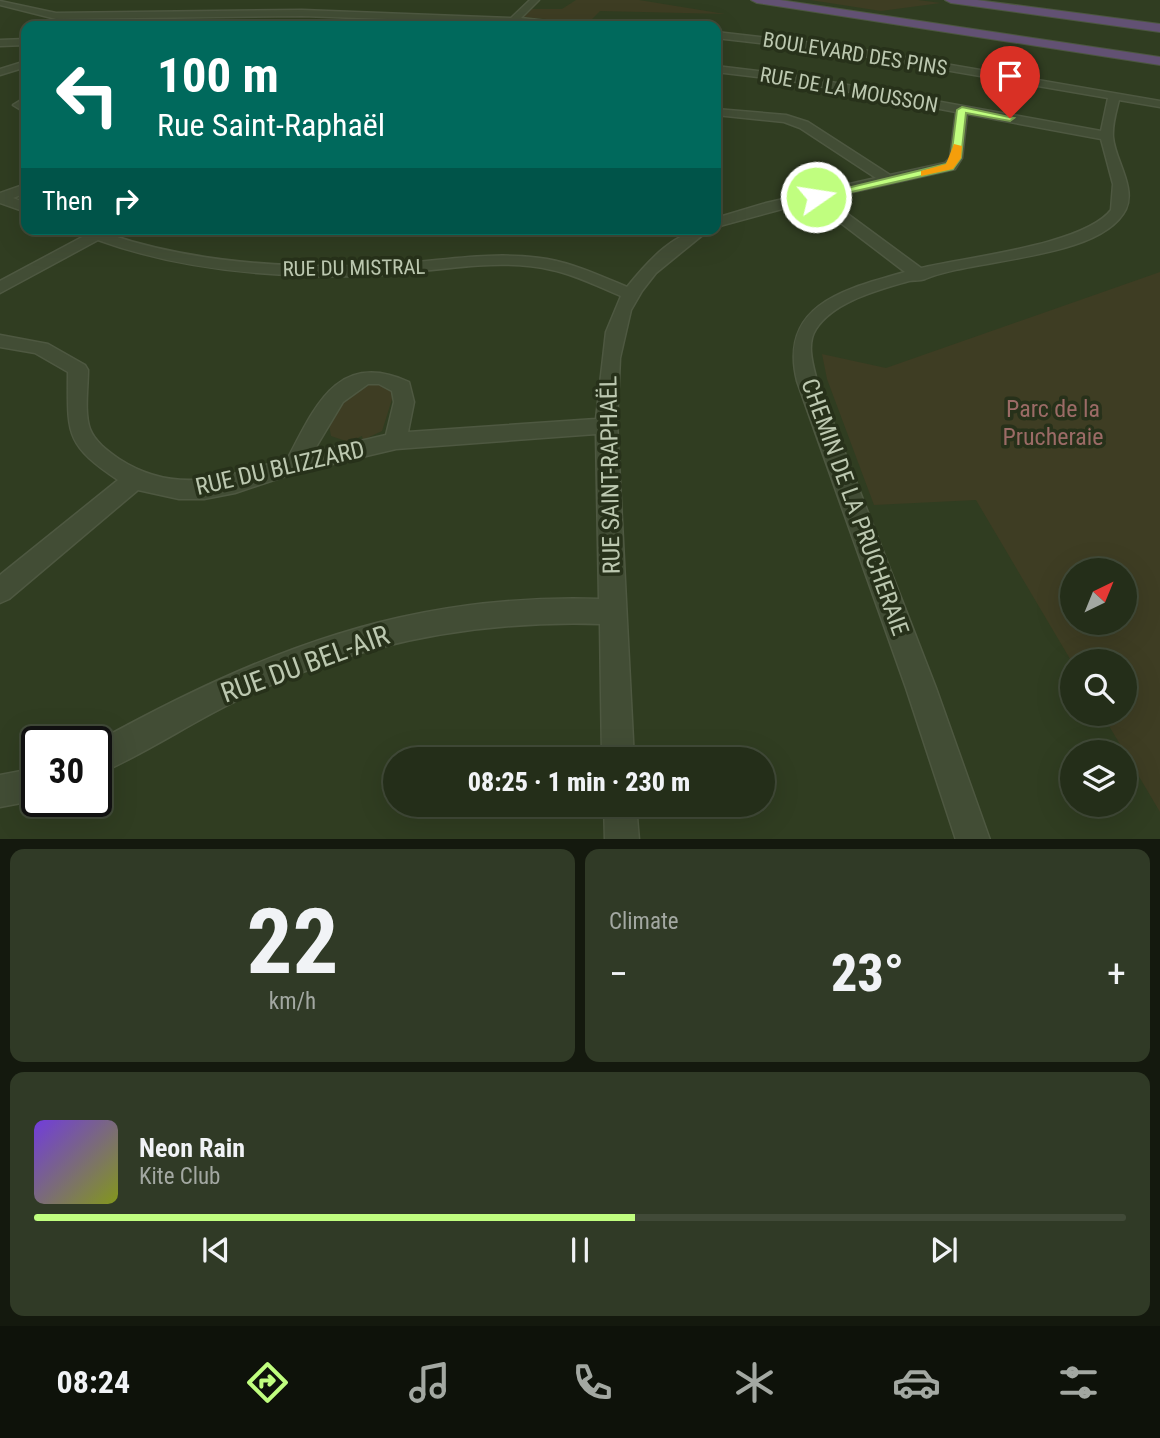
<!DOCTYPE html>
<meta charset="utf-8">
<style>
body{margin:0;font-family:"Roboto Condensed",sans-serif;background:#303a26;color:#f1f3f6;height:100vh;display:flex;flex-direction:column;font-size:26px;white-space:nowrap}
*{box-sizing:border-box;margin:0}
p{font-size:23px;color:#a3a8a2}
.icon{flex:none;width:38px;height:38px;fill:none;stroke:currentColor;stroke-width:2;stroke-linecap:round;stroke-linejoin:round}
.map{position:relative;height:839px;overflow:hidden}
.details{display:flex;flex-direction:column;gap:10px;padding:10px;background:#14190e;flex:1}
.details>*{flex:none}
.top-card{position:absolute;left:21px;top:21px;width:700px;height:214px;border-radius:14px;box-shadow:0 7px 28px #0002,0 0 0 2px #414a38;background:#00695c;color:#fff;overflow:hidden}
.needle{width:46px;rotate:43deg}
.controls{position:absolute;left:1060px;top:558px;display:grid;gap:14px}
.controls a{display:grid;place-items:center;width:77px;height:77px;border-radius:50%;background:#242e19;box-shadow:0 7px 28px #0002,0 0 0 2px #414a38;font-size:35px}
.speed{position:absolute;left:21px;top:726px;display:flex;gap:14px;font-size:35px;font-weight:700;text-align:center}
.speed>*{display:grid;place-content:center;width:91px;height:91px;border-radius:50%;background:#242e19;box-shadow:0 7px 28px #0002,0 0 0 2px #414a38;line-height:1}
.speed .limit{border:4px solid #111;border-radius:10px;background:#fff;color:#111}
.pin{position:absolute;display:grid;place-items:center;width:60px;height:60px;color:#fff;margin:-72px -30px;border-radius:50% 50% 50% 0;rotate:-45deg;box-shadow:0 0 7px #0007}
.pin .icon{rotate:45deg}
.me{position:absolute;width:77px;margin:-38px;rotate:77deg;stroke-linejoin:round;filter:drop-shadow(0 0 5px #0008)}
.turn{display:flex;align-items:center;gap:24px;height:147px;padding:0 21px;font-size:32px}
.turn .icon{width:91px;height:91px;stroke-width:2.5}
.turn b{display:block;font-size:49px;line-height:60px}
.then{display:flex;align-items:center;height:66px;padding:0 21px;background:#0003;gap:14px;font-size:26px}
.big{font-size:52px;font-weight:800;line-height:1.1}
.details .tile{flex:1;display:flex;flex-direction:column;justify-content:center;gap:10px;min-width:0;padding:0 24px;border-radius:14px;background:#303a26}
.details .dial{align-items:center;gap:0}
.dial b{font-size:91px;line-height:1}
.song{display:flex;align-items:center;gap:21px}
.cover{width:84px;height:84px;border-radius:10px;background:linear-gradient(135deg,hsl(260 70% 55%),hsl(70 70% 35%))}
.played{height:7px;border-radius:4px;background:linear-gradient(90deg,#c0fe7f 55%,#414a38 55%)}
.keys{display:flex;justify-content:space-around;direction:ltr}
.heat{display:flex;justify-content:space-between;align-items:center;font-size:38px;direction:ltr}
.details .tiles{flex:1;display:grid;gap:10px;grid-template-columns:1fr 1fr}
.tile:last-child{grid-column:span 2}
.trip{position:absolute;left:383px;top:747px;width:392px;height:70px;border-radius:35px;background:#242e19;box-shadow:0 7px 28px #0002,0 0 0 2px #414a38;font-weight:800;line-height:70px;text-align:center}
.dock{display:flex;height:112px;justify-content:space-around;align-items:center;background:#0e120a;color:#a3a8a2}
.dock .icon{width:49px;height:49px}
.dock .current{color:#c0fe7f}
.dock b{font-size:32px;color:#f1f3f6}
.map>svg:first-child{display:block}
.green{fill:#3e3d23;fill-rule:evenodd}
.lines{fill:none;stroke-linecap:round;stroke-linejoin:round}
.minor-casing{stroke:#4e5841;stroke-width:3}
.highway-casing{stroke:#4c5740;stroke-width:2}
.minor{fill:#424d35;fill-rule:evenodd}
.highway{fill:#625173;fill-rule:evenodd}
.route{fill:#c0fe7f;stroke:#7da553;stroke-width:2}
.slow{fill:#f59e0b}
.labels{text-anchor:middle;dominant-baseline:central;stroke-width:7;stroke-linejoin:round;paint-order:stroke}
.far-street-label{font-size:21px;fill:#bcc8b0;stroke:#27311a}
.park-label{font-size:24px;fill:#9b6b66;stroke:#27311a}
.street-label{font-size:24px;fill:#bcc8b0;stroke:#27311a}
.near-street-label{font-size:28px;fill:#bcc8b0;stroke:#27311a}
</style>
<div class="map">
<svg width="1160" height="840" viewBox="0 0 1160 840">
<rect width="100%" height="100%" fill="#303d21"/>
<g class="green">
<path d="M 576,0 L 639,0 L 725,14 L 600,11 L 588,23 L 524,17 L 532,9 L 562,9 Z"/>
<path d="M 810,0 L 918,0 L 941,3 L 881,11 Z"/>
<path d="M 1160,272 L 1160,812 L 1102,714 L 1125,714 L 1125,662 L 1073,662 L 1073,664 L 976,500 L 874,505 L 827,379 L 822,354 L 886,368 ZM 1125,570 L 1125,623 L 1073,623 L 1073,570 Z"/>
<path d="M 377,383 L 391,388 L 394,393 L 382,431 L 363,440 L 362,436 L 349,442 L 331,436 L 329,425 C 341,406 353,384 377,383 Z"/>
</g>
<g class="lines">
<defs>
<g id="minor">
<path d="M 530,0 L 539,0 L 521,18 L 591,26 L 302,16 L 56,19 L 0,5 L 0,1 L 56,13 L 302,10 L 511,18 Z"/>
<path d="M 716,32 L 840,46 L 1160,101 L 1160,107 L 1119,100 C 1116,112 1112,125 1113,137 C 1115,160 1136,187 1126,209 C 1101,260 973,258 925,279 C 920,281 914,280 909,281 C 879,290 834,301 816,329 C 806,344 813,365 817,381 L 936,688 L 990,840 L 956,840 L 906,688 L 797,381 C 778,304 846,289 905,272 L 812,201 L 716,227 L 716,218 L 766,203 L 876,178 L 800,128 L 784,122 L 716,115 L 716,109 L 786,115 L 808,122 L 890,175 L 945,163 L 950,158 L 956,112 L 798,82 L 716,72 L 716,66 L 798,76 L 1101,131 L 1108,98 L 840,52 L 716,38 ZM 967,114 L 1101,139 L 1113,184 L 1111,210 C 1084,245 967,257 921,268 L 826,198 L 955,169 L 962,158 Z"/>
<path d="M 26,39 L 26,45 L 0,46 L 0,40 Z"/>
<path d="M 26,61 L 26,67 L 0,75 L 0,69 Z"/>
<path d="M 26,97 L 26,113 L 13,105 Z"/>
<path d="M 26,184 L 26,193 L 13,198 L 26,203 L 26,212 L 0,203 L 0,193 Z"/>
<path d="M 73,229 L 108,229 L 108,234 C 190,262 280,268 366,266 C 425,264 488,249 547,259 C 575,264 601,276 627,287 C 648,261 676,229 710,229 L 656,273 L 642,291 L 631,310 L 620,358 L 617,422 L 634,760 L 602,760 L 600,624 C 473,620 352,644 238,700 C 190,723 145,754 96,775 L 96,742 C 262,651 406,593 599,599 L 596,434 L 396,449 L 298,472 L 235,493 L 204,499 L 179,499 L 138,490 L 9,599 L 0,603 L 0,575 L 118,480 C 64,444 68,433 68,372 L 35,353 L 0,347 L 0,335 L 48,344 L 85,365 L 88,370 C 88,387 84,413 90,429 C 95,442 108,451 119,459 C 176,496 228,477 288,458 C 316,404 339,350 409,382 L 414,402 L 408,432 L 596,419 L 606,332 L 621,296 C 599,287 576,275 552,270 C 492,256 426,274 366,276 C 276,278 183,271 98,240 L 0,293 L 0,281 L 84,236 ZM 368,384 L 379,384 L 392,391 L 394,402 L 386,435 L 313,452 L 343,402 Z"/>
<path d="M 37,768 L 37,800 L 0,807 L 0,775 Z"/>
<path d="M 604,805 L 636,805 L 639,840 L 605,840 Z"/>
</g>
<g id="highway">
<path d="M 751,0 L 780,0 L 1160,57 L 1160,65 L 757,3 Z"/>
<path d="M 945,0 L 977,0 L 1160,24 L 1160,32 L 951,3 Z"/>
</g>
</defs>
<use href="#minor" class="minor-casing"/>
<use href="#highway" class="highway-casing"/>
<use href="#minor" class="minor"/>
<use href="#highway" class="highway"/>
</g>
<path class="route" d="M 962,107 L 1014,118 L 1010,121 L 966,113 L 961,158 L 953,169 L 816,200 L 810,197 L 946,164 L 951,158 L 957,110 Z"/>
<path class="slow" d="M 954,144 L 962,146 L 961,158 L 953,169 L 921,176 L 921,171 L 946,164 Z"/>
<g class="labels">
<g class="far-street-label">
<text transform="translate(855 54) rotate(9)">BOULEVARD DES PINS</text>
<text transform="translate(849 90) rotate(10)">RUE DE LA MOUSSON</text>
<text transform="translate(354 268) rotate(-1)">RUE DU MISTRAL</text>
</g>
<g class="park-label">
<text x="1053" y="409">Parc de la<tspan x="1053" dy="28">Prucheraie</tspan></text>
</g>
<g class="street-label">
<text transform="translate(280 468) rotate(-13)">RUE DU BLIZZARD</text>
<text transform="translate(610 475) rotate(-91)">RUE SAINT-RAPHAËL</text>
<text transform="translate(855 507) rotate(70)">CHEMIN DE LA PRUCHERAIE</text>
</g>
<g class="near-street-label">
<text transform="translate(305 664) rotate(-20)">RUE DU BEL-AIR</text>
</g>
</g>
</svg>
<div class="controls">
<a><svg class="needle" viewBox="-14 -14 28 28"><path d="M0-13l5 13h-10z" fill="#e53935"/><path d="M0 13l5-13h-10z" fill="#a3a8a2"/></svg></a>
<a><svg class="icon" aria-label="search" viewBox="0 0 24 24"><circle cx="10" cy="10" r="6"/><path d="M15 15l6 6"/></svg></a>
<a><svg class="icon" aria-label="layers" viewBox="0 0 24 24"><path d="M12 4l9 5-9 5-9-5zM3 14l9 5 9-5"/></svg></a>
</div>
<div class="speed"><div class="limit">30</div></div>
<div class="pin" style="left:1010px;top:118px;background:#d93025"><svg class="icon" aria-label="arrive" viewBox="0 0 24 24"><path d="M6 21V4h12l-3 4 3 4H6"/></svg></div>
<svg class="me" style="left:816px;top:197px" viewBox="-20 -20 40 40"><circle r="17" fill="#c0fe7f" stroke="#fff" stroke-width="3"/><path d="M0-11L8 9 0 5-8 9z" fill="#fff"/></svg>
<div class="trip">08:25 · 1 min · 230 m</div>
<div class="top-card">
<div class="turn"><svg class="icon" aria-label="left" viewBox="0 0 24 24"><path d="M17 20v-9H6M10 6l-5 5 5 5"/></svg><div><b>100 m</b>Rue Saint-Raphaël</div></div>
<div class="then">Then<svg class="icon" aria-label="right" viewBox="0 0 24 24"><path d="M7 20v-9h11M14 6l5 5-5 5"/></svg></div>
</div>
</div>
<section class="details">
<div class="tiles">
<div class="tile dial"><b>22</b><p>km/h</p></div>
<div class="tile"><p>Climate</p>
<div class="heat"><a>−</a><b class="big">23°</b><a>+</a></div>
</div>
<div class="tile">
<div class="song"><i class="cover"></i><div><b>Neon Rain</b><p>Kite Club</p></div></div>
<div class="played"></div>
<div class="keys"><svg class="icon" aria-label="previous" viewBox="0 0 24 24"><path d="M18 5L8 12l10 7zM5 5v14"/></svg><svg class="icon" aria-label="pause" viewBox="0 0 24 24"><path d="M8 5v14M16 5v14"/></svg><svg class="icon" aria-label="next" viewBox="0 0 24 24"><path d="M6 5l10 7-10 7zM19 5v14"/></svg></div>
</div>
</div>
</section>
<nav class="dock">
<b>08:24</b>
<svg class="icon current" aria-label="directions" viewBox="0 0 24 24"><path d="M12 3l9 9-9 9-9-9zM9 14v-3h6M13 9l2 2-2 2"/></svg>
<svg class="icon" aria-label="music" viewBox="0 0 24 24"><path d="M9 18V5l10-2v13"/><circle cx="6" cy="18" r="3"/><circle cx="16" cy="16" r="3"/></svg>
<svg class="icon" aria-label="phone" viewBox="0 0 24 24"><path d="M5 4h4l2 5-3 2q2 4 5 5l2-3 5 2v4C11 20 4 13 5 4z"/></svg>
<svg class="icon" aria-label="climate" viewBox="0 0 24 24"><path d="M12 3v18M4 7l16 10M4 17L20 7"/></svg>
<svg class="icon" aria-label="car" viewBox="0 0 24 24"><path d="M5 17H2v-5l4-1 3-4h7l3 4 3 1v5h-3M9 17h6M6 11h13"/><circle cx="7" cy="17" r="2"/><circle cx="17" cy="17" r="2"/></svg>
<svg class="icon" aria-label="filters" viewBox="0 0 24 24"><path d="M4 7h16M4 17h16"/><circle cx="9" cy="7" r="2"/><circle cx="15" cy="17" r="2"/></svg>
</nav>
